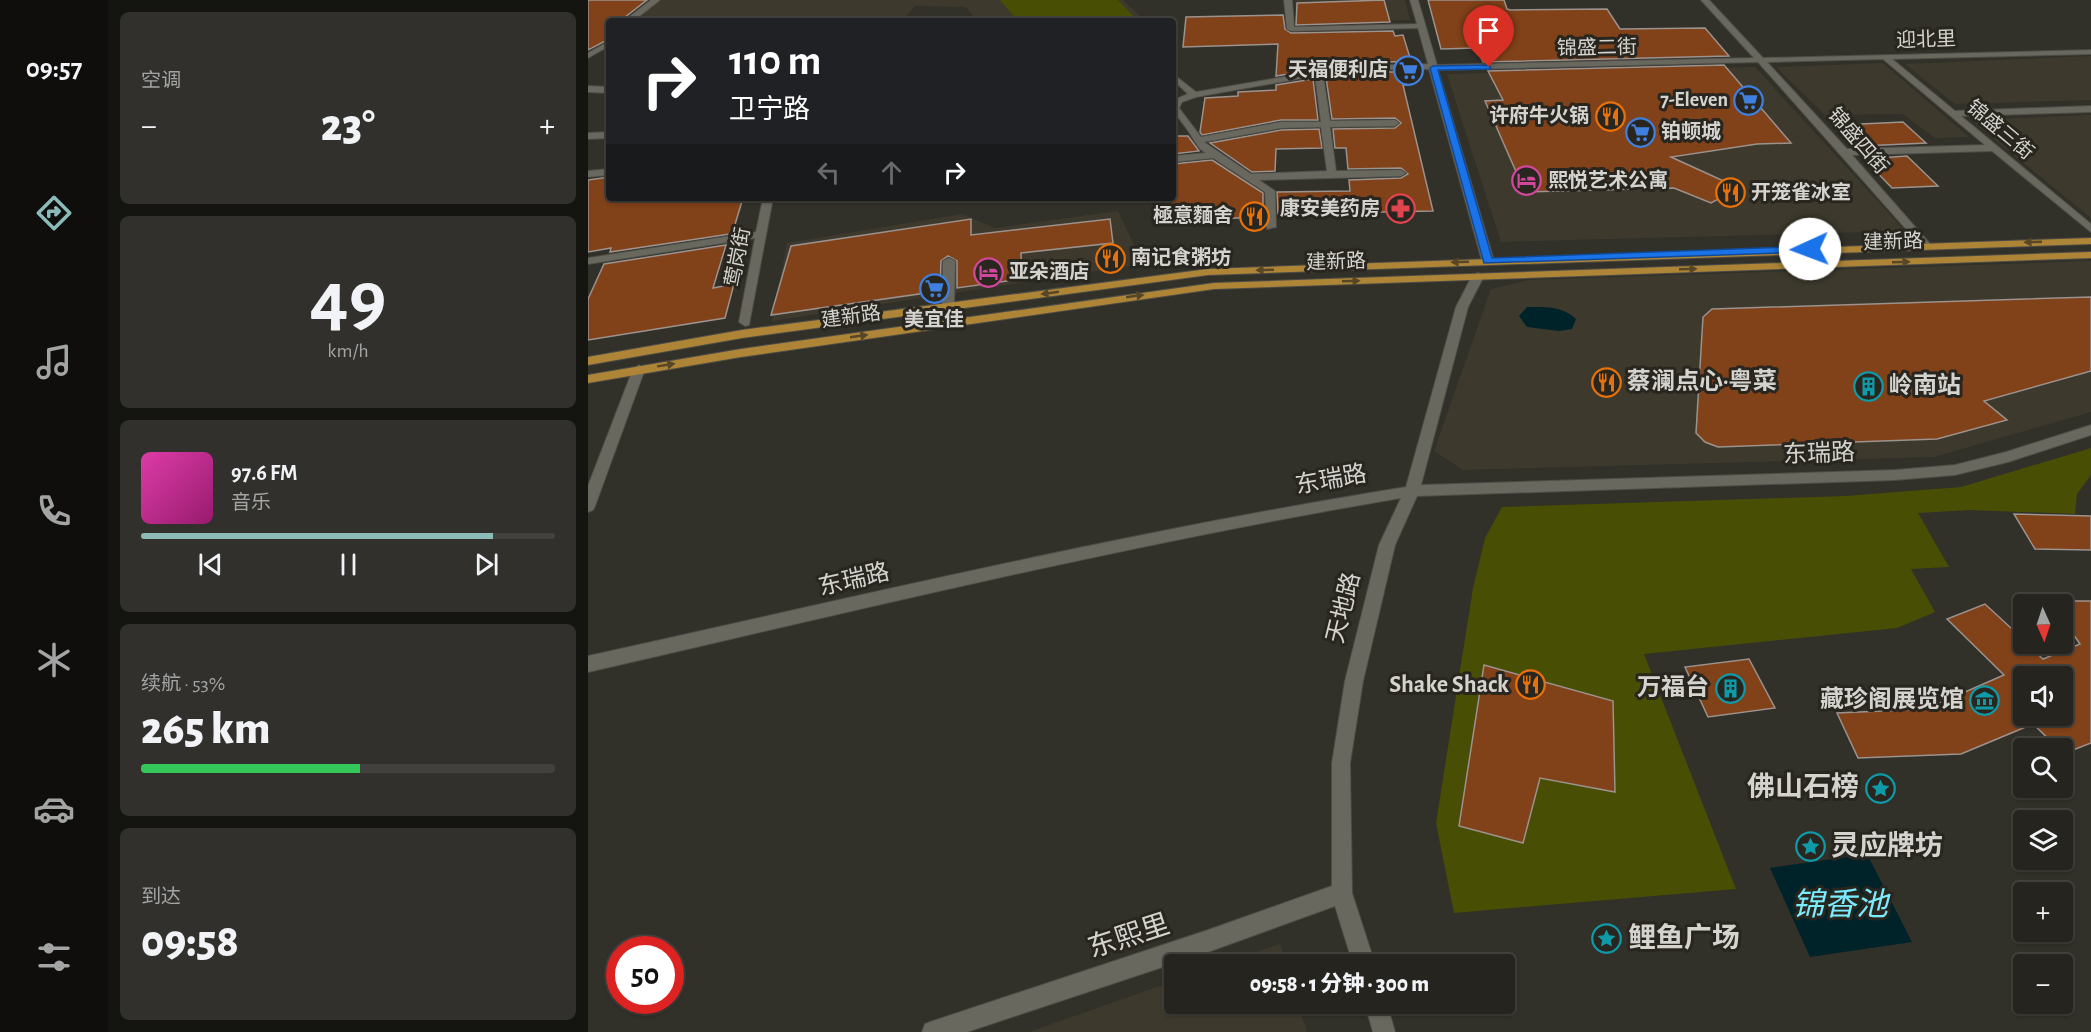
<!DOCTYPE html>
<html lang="zh">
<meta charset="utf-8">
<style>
body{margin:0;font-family:"Alegreya Sans","Noto Sans SC",sans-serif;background:#31302c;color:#f1f3f6;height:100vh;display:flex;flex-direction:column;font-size:22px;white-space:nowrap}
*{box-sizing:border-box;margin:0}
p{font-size:20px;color:#a3a4a4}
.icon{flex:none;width:33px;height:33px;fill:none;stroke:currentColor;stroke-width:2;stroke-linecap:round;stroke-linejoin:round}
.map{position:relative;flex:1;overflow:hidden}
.side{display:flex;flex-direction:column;gap:12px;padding:12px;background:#141411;width:480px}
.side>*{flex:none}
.banner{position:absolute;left:18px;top:18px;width:570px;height:183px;border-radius:6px;box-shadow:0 2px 4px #0004,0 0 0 2px #42413d;background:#202124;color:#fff;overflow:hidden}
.needle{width:39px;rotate:177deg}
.controls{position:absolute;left:1425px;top:594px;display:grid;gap:12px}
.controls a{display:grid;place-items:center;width:60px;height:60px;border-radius:6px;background:#25241f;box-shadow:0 2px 4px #0004,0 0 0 2px #42413d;font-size:30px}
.speed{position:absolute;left:18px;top:936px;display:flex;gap:12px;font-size:30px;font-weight:700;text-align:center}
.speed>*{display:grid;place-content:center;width:78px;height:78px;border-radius:50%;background:#25241f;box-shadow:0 2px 4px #0004,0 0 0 2px #42413d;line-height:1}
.speed .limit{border:9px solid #d22;background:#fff;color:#111}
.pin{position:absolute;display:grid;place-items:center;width:51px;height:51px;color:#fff;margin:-62px -26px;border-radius:50% 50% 50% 0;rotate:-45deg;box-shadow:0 0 6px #0007}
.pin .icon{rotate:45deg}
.me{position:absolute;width:66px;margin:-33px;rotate:268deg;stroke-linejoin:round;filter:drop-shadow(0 0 4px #0008)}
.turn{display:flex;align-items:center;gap:21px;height:126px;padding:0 24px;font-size:27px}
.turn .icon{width:78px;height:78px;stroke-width:2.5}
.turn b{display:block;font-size:42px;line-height:51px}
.lanes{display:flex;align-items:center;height:57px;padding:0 24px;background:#0003;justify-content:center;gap:30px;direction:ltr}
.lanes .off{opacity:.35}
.big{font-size:45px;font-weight:800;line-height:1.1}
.side .tile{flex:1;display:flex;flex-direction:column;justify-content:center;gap:9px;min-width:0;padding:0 21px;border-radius:9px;background:#31302c}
.side .dial{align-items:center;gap:0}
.dial b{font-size:78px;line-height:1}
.song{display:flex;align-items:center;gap:18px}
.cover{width:72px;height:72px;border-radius:9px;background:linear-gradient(135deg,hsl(320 70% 55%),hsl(320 70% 35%))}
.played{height:6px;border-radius:3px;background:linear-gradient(90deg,#8bbbb9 85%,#42413d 85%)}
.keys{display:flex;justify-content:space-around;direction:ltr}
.heat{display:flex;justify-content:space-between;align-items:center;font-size:33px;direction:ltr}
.charge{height:9px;border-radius:4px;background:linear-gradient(90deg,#34c759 53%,#42413d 0)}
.trip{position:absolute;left:576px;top:954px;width:351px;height:60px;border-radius:6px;background:#25241f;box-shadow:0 2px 4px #0004,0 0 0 2px #42413d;font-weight:800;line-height:60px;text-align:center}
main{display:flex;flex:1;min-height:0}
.tabs{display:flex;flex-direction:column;width:108px;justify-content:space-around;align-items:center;background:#0f0e0c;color:#a3a4a4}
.tabs .icon{width:42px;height:42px}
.tabs .on{color:#8bbbb9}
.tabs b{font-size:27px;color:#f1f3f6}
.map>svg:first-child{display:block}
.built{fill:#3d3a2d}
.green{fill:#484e04}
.water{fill:#002329}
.building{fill:#814119;stroke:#9c928e;stroke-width:1.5;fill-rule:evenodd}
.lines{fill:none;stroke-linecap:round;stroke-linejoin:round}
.minor-casing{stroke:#4d4c46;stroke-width:2}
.major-casing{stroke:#4d4c46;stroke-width:2}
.minor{fill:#69685f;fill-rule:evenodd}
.major{fill:#ae8537;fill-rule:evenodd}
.oneway{fill:#574727}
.route{fill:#1a73e8;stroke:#114b97;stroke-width:1.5}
.labels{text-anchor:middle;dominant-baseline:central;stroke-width:6;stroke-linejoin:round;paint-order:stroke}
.far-street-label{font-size:20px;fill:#d4d3ce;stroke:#28261f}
.far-poi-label{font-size:20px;font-weight:bold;fill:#d4d3ce;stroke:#28261f;text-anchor:end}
.poi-label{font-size:24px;font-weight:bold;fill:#d4d3ce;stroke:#28261f;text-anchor:end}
.street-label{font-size:24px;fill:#d4d3ce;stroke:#28261f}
.near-poi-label{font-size:28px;font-weight:bold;fill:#d4d3ce;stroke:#28261f;text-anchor:start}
.near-street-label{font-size:28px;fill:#d4d3ce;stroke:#28261f}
.near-water-label{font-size:32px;font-style:italic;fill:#7aecfe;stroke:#28261f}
</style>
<main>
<nav class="tabs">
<b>09:57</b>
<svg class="icon on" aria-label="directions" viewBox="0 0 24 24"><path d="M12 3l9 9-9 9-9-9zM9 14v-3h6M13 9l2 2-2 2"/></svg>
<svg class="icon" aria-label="music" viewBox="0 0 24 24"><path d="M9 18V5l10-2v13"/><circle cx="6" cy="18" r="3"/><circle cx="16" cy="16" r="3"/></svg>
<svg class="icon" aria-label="phone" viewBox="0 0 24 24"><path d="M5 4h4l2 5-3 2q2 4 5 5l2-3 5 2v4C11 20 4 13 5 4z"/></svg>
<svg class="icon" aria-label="climate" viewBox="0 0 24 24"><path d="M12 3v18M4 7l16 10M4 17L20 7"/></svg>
<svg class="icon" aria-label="car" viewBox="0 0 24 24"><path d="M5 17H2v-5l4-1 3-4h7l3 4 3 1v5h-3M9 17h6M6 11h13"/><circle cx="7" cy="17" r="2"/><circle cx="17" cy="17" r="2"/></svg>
<svg class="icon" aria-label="filters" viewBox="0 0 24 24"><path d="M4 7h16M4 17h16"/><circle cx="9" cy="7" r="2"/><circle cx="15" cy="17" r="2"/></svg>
</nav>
<section class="side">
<div class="tile"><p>空调</p>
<div class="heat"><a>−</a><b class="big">23°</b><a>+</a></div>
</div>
<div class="tile dial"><b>49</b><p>km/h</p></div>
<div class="tile">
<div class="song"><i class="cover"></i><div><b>97.6 FM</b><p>音乐</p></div></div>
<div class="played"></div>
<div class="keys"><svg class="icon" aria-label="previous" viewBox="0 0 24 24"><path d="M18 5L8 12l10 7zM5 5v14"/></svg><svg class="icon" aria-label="pause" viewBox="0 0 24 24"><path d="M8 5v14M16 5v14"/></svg><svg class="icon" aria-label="next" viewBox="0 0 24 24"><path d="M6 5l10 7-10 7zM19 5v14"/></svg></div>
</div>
<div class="tile"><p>续航 · 53%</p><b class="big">265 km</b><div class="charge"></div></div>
<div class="tile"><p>到达</p><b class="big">09:58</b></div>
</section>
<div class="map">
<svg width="1503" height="1032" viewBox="0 0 1503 1032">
<rect width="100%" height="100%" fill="#313029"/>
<g class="built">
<path d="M 73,0 L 535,0 L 557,21 L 389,21 L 378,7 L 327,6 L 314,21 L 44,21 Z"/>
<path d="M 707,0 L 817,0 L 822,20 L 709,22 Z"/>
<path d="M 1503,56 L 1503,100 L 1367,104 L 1317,64 Z"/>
<path d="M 1295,63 L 1381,137 L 1347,138 L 1315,114 L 1237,115 L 1188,67 Z"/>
<path d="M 1167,67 L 1317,231 L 913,242 L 859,74 Z"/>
<path d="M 1503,115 L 1503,218 L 1383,120 Z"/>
<path d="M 530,211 L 555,264 L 184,321 L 199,243 L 374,214 L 407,228 Z"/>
<path d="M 1503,261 L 1503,412 L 1346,457 L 875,470 L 846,451 L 903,289 L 941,280 Z"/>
<path d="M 692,944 L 698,964 L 634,964 Z"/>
<path d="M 586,981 L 586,1004 L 710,1004 L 719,1032 L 441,1032 Z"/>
</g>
<g class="green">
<path d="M 412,0 L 530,0 L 550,21 L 430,21 Z"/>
<path d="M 1503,448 L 1503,475 L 1489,494 L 1487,514 L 1382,510 L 1330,513 L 1361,567 L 1323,569 L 1347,612 L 1309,628 L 1056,654 L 1148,889 L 866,913 L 848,823 L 885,588 L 897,538 L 914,507 L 1257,496 L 1373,487 Z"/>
</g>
<g class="water">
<path d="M 939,307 C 957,307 975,306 988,319 L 984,329 L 971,331 L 939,327 L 931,316 Z"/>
<path d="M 1279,854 L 1324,942 L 1222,957 L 1182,868 Z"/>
</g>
<g class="building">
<path d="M 0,0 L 59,0 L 32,21 L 21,21 L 21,39 L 0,50 Z"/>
<path d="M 796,0 L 802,22 L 708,25 L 709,3 Z"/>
<path d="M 840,0 L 916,0 L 919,9 L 923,10 L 1019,9 L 1032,29 L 1117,28 L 1141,56 L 895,62 L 888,48 L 853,49 Z"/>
<path d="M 695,15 L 697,29 L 703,33 L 805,31 L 807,36 L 815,35 L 823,61 L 759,64 L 688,76 L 690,44 L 595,47 L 598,17 Z"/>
<path d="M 1136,65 L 1203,143 L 1169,144 L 1083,157 L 1151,188 L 1123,203 L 1086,188 L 937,192 L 897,101 L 915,100 L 900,71 Z"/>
<path d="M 759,72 L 818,72 L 821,85 L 815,85 L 845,211 L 690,214 L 689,192 L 762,191 L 761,180 L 813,178 L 820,174 L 813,168 L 760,169 L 758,148 L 747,148 L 745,129 L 807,128 L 813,123 L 807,118 L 744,119 L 738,77 Z"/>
<path d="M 725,79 L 730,120 L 693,120 L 614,135 L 612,132 L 617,98 L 650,96 L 650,92 L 688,90 L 688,85 Z"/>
<path d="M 1315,122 L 1338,143 L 1274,146 L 1252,125 Z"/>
<path d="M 731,129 L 734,148 L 688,149 L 687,171 L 664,172 L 622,143 L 693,130 Z"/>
<path d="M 585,136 L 600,136 L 611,151 L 585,154 Z"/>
<path d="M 1319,156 L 1350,186 L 1304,188 L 1276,159 Z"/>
<path d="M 624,160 L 675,193 L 675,217 L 575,221 L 578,198 L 585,198 L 585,164 Z"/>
<path d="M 21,177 L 21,198 L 155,198 L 145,231 L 142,234 L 22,252 L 23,248 L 0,252 L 0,180 Z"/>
<path d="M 383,219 L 383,235 L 522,219 L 525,243 L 433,253 L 434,279 L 369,288 L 369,261 L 360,256 L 353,261 L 352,291 L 183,315 L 203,246 Z"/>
<path d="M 138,245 L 125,288 L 146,284 L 137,318 L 0,340 L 0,299 L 16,264 Z"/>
<path d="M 1503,297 L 1503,371 L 1396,401 L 1419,420 L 1349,439 L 1130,447 L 1117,442 L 1108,433 L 1115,317 L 1124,309 Z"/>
<path d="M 1426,514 L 1503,516 L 1503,550 L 1447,549 Z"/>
<path d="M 1463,601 L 1503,601 L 1503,743 L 1475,754 L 1474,748 L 1470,748 L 1445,724 L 1373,754 L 1270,758 L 1249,713 L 1338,709 L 1416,675 L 1359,619 L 1397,604 L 1436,640 L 1436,644 L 1439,644 L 1455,659 L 1492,644 L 1474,618 L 1474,604 L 1466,604 ZM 1436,676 L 1474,676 L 1474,716 L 1436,716 Z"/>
<path d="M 1161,659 L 1187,708 L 1120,717 L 1097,667 Z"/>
<path d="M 896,665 L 1025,701 L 1027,792 L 952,778 L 935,843 L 871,826 Z"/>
</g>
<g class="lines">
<defs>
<g id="minor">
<path d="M 63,0 L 72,0 L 45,21 L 36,21 Z"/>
<path d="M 696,0 L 704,0 L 706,27 L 829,24 L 822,0 L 830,0 L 849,65 L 1166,58 L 1113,0 L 1121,0 L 1175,58 L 1503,50 L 1503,54 L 1304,59 L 1367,111 L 1503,106 L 1503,112 L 1373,116 L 1503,224 L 1503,232 L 1404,151 L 1264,155 L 1343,245 L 1342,247 L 1334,247 L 1170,62 L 850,70 L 906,261 L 900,264 L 894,261 L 841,69 L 759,70 L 735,75 L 742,121 L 807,120 L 811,123 L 807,126 L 742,127 L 748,171 L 813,170 L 818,173 L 813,176 L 671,180 L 687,191 L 688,227 L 679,229 L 677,192 L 625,158 L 585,162 L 585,156 L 618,153 L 612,149 C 606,141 602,133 596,125 C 584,109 577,102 600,94 L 585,80 L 585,74 L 608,92 L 759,66 L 840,64 L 830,28 L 703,31 L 699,29 ZM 1295,59 L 1397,145 L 1259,149 L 1179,62 ZM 727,76 L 733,122 L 693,122 L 613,137 L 591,108 L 594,102 L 608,97 ZM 733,127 L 739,171 L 663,174 L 616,142 L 693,128 Z"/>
<path d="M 21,41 L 21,46 L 0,58 L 0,53 Z"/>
<path d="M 0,86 L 21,87 L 21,93 L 0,92 Z"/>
<path d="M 21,132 L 21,138 L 0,139 L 0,133 Z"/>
<path d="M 21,169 L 21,175 L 0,177 L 0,171 Z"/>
<path d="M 175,198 L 185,198 L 161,325 L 157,326 L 151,322 L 167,238 L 0,264 L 0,258 L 168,232 Z"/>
<path d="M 361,258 L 367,261 L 366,307 L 360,311 L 354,307 L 355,261 Z"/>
<path d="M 890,273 L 896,276 L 880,307 L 833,485 L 1307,470 L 1367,465 L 1418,452 L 1503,425 L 1503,435 L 1420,462 L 1367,475 L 1307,480 L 829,496 L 807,545 L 775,681 L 762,763 L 764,893 L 787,964 L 765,964 L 747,906 L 620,952 L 379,1032 L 334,1032 L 337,1024 L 345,1021 L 620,930 L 744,886 L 744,763 L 757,681 L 791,545 L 813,498 C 540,544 270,610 0,672 L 0,656 C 272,596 543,531 818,487 L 868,307 L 884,276 Z"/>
<path d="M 51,365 L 57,369 L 7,506 L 5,510 L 0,512 L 0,486 L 45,369 Z"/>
<path d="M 777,1004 L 799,1004 L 807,1032 L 785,1032 Z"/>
</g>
<g id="major">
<path d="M 1503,238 L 1503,244 L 620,275 L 154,338 L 0,365 L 0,357 L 154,330 L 620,269 Z"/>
<path d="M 1503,252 L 1503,258 L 626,289 L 153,357 L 0,383 L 0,375 L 153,349 L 626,283 Z"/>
</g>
</defs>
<use href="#minor" class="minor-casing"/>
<use href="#major" class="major-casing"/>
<use href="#minor" class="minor"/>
<use href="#major" class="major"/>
</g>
<defs><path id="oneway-solid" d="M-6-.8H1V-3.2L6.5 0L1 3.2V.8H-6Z" transform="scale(1.5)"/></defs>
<g class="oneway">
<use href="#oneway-solid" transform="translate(1445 242) rotate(178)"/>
<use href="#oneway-solid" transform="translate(872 262) rotate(178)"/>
<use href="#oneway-solid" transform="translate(1313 262) rotate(-2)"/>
<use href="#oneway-solid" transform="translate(1100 269) rotate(-2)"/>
<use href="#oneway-solid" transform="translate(677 270) rotate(178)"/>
<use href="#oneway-solid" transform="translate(763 281) rotate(-2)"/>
<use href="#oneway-solid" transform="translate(462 293) rotate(172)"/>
<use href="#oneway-solid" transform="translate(547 296) rotate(-8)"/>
<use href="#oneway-solid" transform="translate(271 336) rotate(-8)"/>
<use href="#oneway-solid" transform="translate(78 365) rotate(-9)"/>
</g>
<path class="route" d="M 901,65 L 903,69 L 850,70 L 904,258 L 1222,246 L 1227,249 L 1222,252 L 896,263 L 842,68 L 845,66 Z"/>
<defs>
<symbol id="supermarket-ring" viewBox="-11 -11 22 22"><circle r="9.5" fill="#28261f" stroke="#3f7fe0" stroke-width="1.5"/><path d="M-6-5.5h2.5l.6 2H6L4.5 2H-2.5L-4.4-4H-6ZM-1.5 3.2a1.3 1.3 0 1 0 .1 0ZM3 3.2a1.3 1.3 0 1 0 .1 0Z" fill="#3f7fe0"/></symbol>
<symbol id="restaurant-ring" viewBox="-11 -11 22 22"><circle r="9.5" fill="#28261f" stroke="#e8710a" stroke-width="1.5"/><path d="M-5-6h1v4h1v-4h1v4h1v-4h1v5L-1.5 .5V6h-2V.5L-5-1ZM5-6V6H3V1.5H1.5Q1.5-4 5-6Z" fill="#e8710a"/></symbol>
<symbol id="hotel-ring" viewBox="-11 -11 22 22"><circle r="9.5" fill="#28261f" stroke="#d1479c" stroke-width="1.5"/><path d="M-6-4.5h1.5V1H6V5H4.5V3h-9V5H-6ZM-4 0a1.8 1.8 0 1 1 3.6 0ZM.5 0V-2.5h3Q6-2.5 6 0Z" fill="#d1479c"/></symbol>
<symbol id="pharmacy-ring" viewBox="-11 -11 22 22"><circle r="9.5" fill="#28261f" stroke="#e0444e" stroke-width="1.5"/><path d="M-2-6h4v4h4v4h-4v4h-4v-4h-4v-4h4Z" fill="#e0444e"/></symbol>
<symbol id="building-ring" viewBox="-11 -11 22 22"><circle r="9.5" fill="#28261f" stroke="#0f9aa8" stroke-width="1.5"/><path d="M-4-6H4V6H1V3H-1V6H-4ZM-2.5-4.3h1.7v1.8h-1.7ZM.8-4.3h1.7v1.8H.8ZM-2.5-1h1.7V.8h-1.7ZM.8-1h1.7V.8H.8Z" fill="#0f9aa8"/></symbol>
<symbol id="museum-ring" viewBox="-11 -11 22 22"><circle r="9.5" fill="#28261f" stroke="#0f9aa8" stroke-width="1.5"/><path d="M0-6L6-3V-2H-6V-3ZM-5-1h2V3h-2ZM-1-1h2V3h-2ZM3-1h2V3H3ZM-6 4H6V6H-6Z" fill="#0f9aa8"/></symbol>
<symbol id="sight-ring" viewBox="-11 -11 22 22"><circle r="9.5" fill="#28261f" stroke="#0f9aa8" stroke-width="1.5"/><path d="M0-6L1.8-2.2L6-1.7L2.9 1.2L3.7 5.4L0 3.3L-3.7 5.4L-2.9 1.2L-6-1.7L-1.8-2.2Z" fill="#0f9aa8"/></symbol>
</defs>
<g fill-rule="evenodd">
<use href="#supermarket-ring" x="804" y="54" width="33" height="33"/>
<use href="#supermarket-ring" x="1144" y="84" width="33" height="33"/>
<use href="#restaurant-ring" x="1006" y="100" width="33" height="33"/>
<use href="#supermarket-ring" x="1036" y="116" width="33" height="33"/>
<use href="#hotel-ring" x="922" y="164" width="33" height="33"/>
<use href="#restaurant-ring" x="1126" y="176" width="33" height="33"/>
<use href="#pharmacy-ring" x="796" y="192" width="33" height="33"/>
<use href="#restaurant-ring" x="650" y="200" width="33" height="33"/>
<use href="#restaurant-ring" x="506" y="242" width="33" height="33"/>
<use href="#hotel-ring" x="384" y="256" width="33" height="33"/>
<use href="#supermarket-ring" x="330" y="272" width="33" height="33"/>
<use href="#restaurant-ring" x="1002" y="366" width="33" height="33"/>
<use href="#building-ring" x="1264" y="370" width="33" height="33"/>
<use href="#restaurant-ring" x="926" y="668" width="33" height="33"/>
<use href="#building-ring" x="1126" y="672" width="33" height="33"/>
<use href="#museum-ring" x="1380" y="684" width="33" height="33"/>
<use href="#sight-ring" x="1276" y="772" width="33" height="33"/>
<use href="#sight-ring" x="1206" y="830" width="33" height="33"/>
<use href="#sight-ring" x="1002" y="922" width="33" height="33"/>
</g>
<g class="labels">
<g class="far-street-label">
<text transform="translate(1338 40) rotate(-2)">迎北里</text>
<text transform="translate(1009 48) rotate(-1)">锦盛二街</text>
<text transform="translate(1412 130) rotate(40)">锦盛三街</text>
<text transform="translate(1270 141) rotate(49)">锦盛四街</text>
<text transform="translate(1305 242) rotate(-2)">建新路</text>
<text transform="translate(150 257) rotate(-79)">莺岗街</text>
<text transform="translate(748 262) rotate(-2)">建新路</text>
<text transform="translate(263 317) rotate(-8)">建新路</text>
</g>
<g class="far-poi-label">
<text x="800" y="70">天福便利店</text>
<text x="1140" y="100">7-Eleven</text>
<text x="1001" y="116">许府牛火锅</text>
<text x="1073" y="132" text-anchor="start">铂顿城</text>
<text x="960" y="181" text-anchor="start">熙悦艺术公寓</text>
<text x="1163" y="193" text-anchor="start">开笼雀冰室</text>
<text x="792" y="209">康安美药房</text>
<text x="645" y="216">極意麵舍</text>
<text x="543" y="258" text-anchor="start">南记食粥坊</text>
<text x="421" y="272" text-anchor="start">亚朵酒店</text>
<text x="346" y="320" text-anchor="middle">美宜佳</text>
</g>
<g class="poi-label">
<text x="1039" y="382" text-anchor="start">蔡澜点心·粤菜</text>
<text x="1301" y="386" text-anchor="start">岭南站</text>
<text x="921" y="685">Shake Shack</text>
<text x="1121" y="688">万福台</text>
<text x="1376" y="700">藏珍阁展览馆</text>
</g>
<g class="street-label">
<text transform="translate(1231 454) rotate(-2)">东瑞路</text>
<text transform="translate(743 480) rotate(-10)">东瑞路</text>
<text transform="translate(266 580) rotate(-13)">东瑞路</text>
<text transform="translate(756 608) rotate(-76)">天地路</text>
</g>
<g class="near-poi-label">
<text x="1271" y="788" text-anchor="end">佛山石榜</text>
<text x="1243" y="847">灵应牌坊</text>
<text x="1040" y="939">鲤鱼广场</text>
</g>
<g class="near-street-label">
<text transform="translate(541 937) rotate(-18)">东熙里</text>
</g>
<g class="near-water-label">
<text x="1252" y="905">锦香池</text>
</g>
</g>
</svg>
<div class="controls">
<a><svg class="needle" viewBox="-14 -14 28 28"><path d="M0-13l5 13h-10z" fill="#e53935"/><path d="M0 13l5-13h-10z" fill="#a3a4a4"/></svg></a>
<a><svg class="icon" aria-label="sound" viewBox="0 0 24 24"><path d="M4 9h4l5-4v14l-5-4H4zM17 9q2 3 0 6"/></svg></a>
<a><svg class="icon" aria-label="search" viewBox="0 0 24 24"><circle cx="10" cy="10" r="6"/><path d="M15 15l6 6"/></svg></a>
<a><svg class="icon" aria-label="layers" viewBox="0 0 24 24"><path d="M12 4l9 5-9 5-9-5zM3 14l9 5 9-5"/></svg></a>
<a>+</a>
<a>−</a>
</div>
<div class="speed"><div class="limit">50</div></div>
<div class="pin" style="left:901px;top:67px;background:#d93025"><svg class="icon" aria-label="arrive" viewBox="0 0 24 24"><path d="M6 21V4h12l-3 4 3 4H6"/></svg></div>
<svg class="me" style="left:1222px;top:249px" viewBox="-20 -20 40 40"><circle r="19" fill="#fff"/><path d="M0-13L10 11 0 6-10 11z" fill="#1a73e8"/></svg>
<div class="trip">09:58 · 1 分钟 · 300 m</div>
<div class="banner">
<div class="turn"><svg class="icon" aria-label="right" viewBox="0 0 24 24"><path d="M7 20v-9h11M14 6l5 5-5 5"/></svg><div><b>110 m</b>卫宁路</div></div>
<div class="lanes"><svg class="icon off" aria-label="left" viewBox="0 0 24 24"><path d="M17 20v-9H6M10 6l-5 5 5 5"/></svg><svg class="icon off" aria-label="ahead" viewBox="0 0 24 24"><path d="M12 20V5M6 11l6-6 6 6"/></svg><svg class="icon" aria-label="right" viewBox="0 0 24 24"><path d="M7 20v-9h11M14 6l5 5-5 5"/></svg></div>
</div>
</div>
</main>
